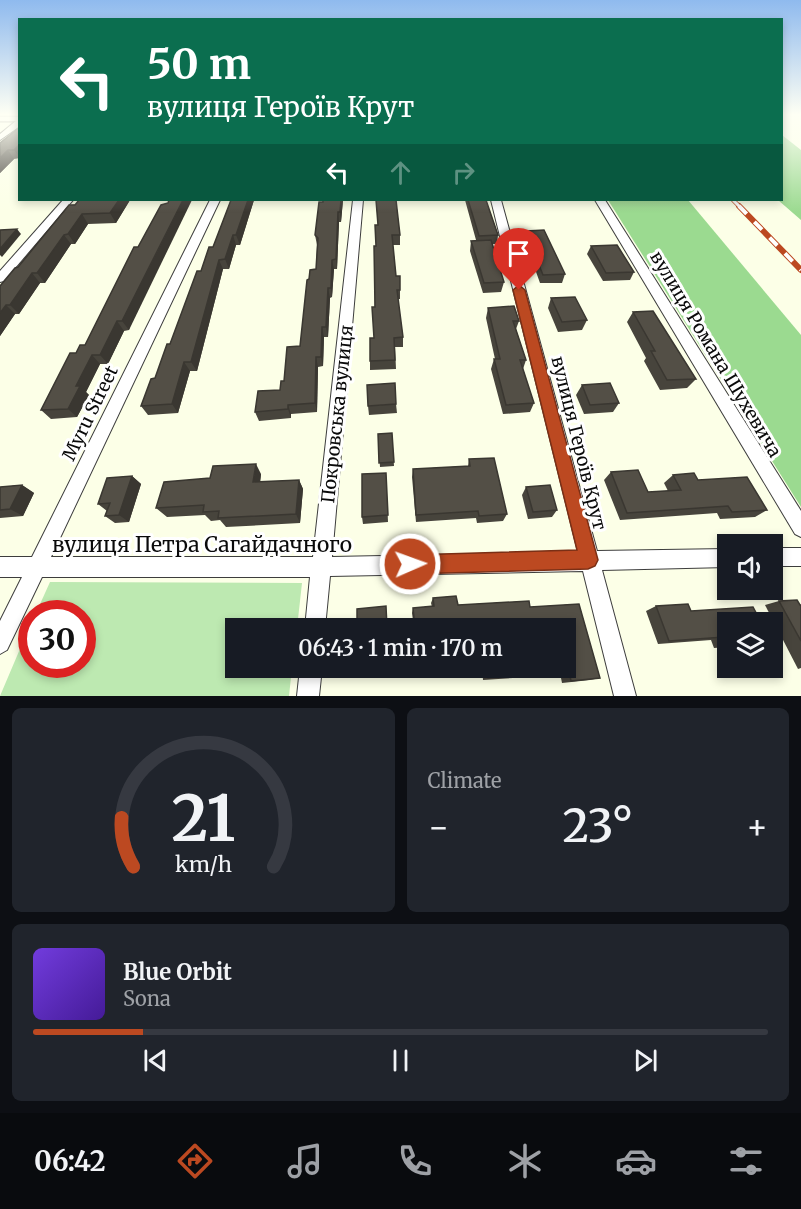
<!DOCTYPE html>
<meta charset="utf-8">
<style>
body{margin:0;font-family:Merriweather,serif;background:#20242c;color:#f1f3f6;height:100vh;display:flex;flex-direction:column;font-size:22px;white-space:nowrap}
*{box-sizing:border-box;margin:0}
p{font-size:20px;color:#9ea1a6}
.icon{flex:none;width:33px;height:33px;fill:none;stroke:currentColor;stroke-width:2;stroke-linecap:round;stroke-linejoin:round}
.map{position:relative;height:696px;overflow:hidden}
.drawer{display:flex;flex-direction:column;gap:12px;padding:12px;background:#0d0f14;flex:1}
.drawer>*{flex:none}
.top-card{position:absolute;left:18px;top:18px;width:765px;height:183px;border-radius:0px;box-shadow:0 3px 9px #0003;background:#0b6e4f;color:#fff;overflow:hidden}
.fabs{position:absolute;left:717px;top:534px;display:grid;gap:12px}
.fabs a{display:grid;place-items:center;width:66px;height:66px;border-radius:0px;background:#171b24;box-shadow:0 3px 9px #0003;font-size:30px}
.speed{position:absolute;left:18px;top:600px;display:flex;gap:12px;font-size:30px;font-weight:700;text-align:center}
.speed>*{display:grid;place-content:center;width:78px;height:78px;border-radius:50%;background:#171b24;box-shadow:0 3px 9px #0003;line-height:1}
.speed .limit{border:9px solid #d22;background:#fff;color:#111}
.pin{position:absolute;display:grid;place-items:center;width:51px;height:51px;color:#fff;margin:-62px -26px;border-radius:50% 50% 50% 0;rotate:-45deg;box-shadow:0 0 6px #0007}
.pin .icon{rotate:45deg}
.me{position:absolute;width:66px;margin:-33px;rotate:88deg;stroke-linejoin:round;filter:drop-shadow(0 0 4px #0008)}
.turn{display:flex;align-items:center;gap:21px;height:126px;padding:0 30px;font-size:27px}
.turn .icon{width:78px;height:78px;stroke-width:2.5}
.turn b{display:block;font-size:42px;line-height:51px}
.lanes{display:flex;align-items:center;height:57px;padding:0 30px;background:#0003;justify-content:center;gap:30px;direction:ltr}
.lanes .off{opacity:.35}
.big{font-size:45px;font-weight:600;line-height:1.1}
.drawer .tile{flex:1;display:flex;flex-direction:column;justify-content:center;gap:9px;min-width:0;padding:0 21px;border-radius:9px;background:#20242c}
.drawer .dial{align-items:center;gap:0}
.dial svg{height:156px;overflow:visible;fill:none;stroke:#363941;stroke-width:7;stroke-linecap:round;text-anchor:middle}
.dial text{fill:#f1f3f6;stroke:none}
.song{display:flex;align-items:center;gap:18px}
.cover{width:72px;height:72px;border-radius:9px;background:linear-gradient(135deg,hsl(260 70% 55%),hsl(260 70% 35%))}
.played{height:6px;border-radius:3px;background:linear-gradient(90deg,#bc4921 15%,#363941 15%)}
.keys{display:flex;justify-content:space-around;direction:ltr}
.heat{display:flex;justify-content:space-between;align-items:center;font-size:33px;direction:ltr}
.drawer .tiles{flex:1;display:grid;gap:12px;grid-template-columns:1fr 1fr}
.tile:last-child{grid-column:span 2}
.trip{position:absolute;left:225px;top:618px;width:351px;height:60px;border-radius:0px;background:#171b24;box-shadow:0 3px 9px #0003;font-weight:600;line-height:60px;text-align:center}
.tab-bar{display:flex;height:96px;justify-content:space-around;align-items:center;background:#090b0e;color:#9ea1a6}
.tab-bar .icon{width:42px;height:42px}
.tab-bar .current{color:#bc4921}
.tab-bar b{font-size:27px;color:#f1f3f6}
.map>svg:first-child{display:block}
.green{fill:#bde9b1}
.forest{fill:#9bda90}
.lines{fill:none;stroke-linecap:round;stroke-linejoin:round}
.lane-casing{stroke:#3d3d3d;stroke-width:7}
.street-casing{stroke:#3d3d3d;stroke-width:2}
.lane{stroke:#fff;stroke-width:4.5}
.street{fill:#fff;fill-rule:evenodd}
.rail-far1-casing{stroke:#bc4921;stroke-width:4.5}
.rail-casing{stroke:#bc4921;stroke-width:6}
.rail-far1{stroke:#fff;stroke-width:3;stroke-dasharray:9;stroke-linecap:butt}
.rail{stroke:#fff;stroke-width:4;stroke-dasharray:11;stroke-linecap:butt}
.wall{fill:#47443c}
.shaded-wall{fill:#3a3731}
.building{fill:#534f46;stroke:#3a3731;stroke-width:1.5}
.route{fill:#bc4921;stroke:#7a2f15;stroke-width:1.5}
.labels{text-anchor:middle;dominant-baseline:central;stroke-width:6;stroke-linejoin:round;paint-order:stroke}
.street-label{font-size:18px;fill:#0a0a0a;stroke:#fff}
.near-street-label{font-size:21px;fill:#0a0a0a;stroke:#fff}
</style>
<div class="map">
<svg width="801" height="696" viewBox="0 0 801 696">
<rect width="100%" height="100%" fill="#fcffe7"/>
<path class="green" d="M 50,582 L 302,583 L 297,628 L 236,628 L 236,668 L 292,668 L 289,696 L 0,696 L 31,623 L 32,664 L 82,664 L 82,614 L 36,613 Z"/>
<g class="forest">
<path d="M 782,135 L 801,150 L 801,220 L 778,200 L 782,200 Z"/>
<path d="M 608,200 L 688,200 L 801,335 L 801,507 Z"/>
</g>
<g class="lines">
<defs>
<path id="lane" d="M 0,119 L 20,119"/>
<g id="street">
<path d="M 17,120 L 20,120 L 20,126 L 0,140 L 0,134 Z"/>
<path d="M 63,200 L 73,200 L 4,281 L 0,282 L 0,271 Z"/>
<path d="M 210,200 L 220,200 L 51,557 L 313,557 L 353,200 L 363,200 L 332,557 L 578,552 L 491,200 L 501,200 L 597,551 L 728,549 L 728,567 L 602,570 L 636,696 L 614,696 L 583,571 L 330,576 L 325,628 L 305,628 L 310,577 L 42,577 L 7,650 L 0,654 L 0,621 L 22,577 L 0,577 L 0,557 L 32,557 Z"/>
<path d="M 595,200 L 605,200 L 801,511 L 801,537 L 795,534 Z"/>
<rect x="772" y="548" width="29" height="18"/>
<path d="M 300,668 L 322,668 L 319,696 L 297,696 Z"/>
</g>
</defs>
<use href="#lane" class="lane-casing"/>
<use href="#street" class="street-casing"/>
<use href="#lane" class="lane"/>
<use href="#street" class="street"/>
<defs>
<path id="rail-far1" d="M 733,200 L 741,208"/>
<path id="rail" d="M 739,206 L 801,270"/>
</defs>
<use href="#rail-far1" class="rail-far1-casing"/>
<use href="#rail" class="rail-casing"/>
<use href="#rail-far1" class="rail-far1"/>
<use href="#rail" class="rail"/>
</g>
<g class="wall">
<path d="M 20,127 L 20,158 L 14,159 L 0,173 L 0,143 Z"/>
<path d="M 130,200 L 116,223 L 88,224 L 75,244 L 71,244 L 45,283 L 40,283 L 19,314 L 15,314 L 0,336 L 0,286 L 18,267 L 69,205 Z"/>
<path d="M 231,200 L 254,200 L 240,245 L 236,245 L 229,269 L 223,269 L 197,371 L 190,371 L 178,413 L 148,415 L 141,406 L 155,378 L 201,271 L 213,247 Z"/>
<path d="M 323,200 L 343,200 L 341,222 L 339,222 L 337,269 L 334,269 L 332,297 L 330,298 L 328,337 L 324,337 L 323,366 L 318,367 L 317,412 L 291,414 L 291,418 L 259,421 L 255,412 L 280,390 L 300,346 L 309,279 L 316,269 L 317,245 L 315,235 Z"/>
<path d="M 376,200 L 399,200 L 396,200 L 400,235 L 400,245 L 393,245 L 396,276 L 400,290 L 400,299 L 398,299 L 403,337 L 403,347 L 395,347 L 396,369 L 370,370 L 370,361 L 374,338 L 376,246 L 378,225 Z"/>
<path d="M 465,200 L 486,200 L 498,235 L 497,244 L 492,244 L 504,282 L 501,292 L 483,293 L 470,251 L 471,241 L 476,240 Z"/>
<path d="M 168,203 L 129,330 L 124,331 L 108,364 L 100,364 L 86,392 L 89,395 L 77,417 L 51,419 L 41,410 L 76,353 L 85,345 L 138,247 Z"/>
<path d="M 527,231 L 565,274 L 562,283 L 540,283 L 535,269 L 536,265 L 525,239 Z"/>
<path d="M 591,246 L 634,272 L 630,280 L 603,281 L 587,254 Z"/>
<path d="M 551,298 L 587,320 L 582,330 L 558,332 L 548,308 Z"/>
<path d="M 488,308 L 519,321 L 516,329 L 526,360 L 523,369 L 534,403 L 530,412 L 503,414 L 491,369 L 494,359 L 495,359 L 486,318 Z"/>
<path d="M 633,312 L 696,379 L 687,388 L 660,390 L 644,361 L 646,358 L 627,322 Z"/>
<path d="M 582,385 L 619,403 L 613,412 L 584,414 L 576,395 Z"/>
<path d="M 396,404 L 397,413 L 369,415 L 368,406 Z"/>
<path d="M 392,433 L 394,466 L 380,467 L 378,434 Z"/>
<path d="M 469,459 L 507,514 L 503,521 L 477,523 L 476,518 L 416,522 L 412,477 L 413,469 L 468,466 Z"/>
<path d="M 611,472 L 648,492 L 668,491 L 664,483 L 673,475 L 698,480 L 767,510 L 755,517 L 720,519 L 717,513 L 620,520 L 604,480 Z"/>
<path d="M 386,473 L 388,522 L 363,524 L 362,517 Z"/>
<path d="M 261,474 L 260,482 L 299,480 L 303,489 L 300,523 L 226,527 L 220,520 L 211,521 L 205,515 L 167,517 L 156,508 Z"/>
<path d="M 132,476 L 141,484 L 129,522 L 115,523 L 105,516 L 107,511 L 98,504 Z"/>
<path d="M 22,485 L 34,493 L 23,516 L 0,518 L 0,487 Z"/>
<path d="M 526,487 L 557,510 L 552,517 L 528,519 L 522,495 Z"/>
<path d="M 456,596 L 458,605 L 529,601 L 530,607 L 579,604 L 600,678 L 590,680 L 562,683 L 559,668 L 566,668 L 566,628 L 414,628 L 412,613 L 413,608 L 432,607 L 431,603 L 433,598 Z"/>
<path d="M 779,601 L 801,605 L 801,668 L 798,669 L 765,605 Z"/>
<path d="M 656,606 L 691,611 L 728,622 L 728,647 L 714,648 L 711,640 L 658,644 L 646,611 Z"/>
<path d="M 482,668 L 517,668 L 519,675 L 513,678 L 483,680 Z"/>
</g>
<g class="shaded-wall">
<path d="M 20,144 L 20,158 L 14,150 Z"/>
<path d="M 8,150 L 14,159 L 0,173 L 0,158 Z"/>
<path d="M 119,200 L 130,200 L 116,223 L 110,213 Z"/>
<path d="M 183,200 L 192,200 L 129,330 L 122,321 Z"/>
<path d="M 248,200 L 254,200 L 240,245 L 236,235 Z"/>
<path d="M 341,200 L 343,200 L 341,222 L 340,212 Z"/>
<path d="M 338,212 L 339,222 L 337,269 L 336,259 Z"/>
<path d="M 82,214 L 88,224 L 75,244 L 68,234 Z"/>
<path d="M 17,229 L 21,234 L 2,257 L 0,255 L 0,249 Z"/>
<path d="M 64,235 L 71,244 L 45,283 L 37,273 Z"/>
<path d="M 233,235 L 236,245 L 229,269 L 225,259 Z"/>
<path d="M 219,260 L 223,269 L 197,371 L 191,362 Z"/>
<path d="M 332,260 L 334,269 L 332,297 L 331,288 Z"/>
<path d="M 32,273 L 40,283 L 19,314 L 10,305 Z"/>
<path d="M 328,288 L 330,298 L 328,337 L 326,327 Z"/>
<path d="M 6,305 L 15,314 L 0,336 L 0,313 Z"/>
<path d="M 117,321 L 124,331 L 108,364 L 100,355 Z"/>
<path d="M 322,327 L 324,337 L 323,366 L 321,357 Z"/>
<path d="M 92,355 L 100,364 L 86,392 L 89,395 L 77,417 L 68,409 L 76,386 Z"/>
<path d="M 316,357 L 318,367 L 317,412 L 315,403 Z"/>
<path d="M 184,362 L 190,371 L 178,413 L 172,404 Z"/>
<path d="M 288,405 L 291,414 L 291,418 L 288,409 Z"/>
<path d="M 256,464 L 261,474 L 259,492 L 253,482 Z"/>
<path d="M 132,476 L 141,484 L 129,522 L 119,515 Z"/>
<path d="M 299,480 L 303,489 L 300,523 L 296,514 Z"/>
<path d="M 22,485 L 34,493 L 23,516 L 10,509 Z"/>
</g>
<g class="building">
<path d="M 20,127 L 20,144 L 14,150 L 8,150 L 0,158 L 0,143 Z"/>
<path d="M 79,200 L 119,200 L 110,213 L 82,214 L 68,234 L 64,235 L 37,273 L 32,273 L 10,305 L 6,305 L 0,313 L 0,286 L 15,268 L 18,267 L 69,205 L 75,205 Z"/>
<path d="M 169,200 L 183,200 L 122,321 L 117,321 L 100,355 L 92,355 L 76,386 L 80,386 L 68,409 L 41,410 L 70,353 L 76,353 L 80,345 L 85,345 L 134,247 L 138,247 L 161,205 L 168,203 Z"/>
<path d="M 231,200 L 248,200 L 236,235 L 233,235 L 225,259 L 219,260 L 191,362 L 184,362 L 172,404 L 141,406 L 151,379 L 155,378 L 167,344 L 170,344 L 197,271 L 201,271 L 209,247 L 213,247 Z"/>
<path d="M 323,200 L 341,200 L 340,212 L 338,212 L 336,259 L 332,260 L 331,288 L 328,288 L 326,327 L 322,327 L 321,357 L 316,357 L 315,403 L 288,405 L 288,409 L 255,412 L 258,391 L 280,390 L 281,381 L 284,381 L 287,347 L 300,346 L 307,280 L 309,279 L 310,270 L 316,269 L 318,238 L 315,235 L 319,202 L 323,202 Z"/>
<path d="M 376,200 L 396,200 L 400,235 L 392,235 L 396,276 L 400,276 L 400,290 L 397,290 L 403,337 L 394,338 L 395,360 L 370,361 L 370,338 L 374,338 L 372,307 L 375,307 L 374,246 L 376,246 L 375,225 L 378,225 Z"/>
<path d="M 468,200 L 486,200 L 498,235 L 479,236 Z"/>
<path d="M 17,229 L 0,249 L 0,230 Z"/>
<path d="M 544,230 L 565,274 L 543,275 L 537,260 L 540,260 L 527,231 Z"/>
<path d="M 491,240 L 504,282 L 484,283 L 471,241 Z"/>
<path d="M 617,245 L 634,272 L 606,273 L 591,246 Z"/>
<path d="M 575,297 L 587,320 L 562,322 L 551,298 Z"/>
<path d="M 514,306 L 519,321 L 513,321 L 526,360 L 520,360 L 534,403 L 506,405 L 494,359 L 500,359 L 488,308 Z"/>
<path d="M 653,311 L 696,379 L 667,380 L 651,351 L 655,351 L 633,312 Z"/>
<path d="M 395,383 L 396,404 L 368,406 L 367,385 Z"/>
<path d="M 610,383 L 619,403 L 590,405 L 582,385 Z"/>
<path d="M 392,433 L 394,462 L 379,463 L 378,434 Z"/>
<path d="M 494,458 L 507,514 L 479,516 L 478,511 L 416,515 L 413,469 L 470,466 L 469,459 Z"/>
<path d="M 256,464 L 253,482 L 299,480 L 296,514 L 218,518 L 219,511 L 203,512 L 204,505 L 156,508 L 164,482 L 210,478 L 213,466 Z"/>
<path d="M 638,470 L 648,492 L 681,490 L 673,475 L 694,473 L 698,480 L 747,477 L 767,510 L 732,512 L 728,506 L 627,513 L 611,472 Z"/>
<path d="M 386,473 L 388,515 L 362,517 L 362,474 Z"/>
<path d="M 132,476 L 119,515 L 105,516 L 110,503 L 98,504 L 107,478 Z"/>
<path d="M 22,485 L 10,509 L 0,510 L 0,487 Z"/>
<path d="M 550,485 L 557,510 L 533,512 L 526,487 Z"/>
<path d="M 456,596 L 458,605 L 529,601 L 530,607 L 579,604 L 600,678 L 571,681 L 566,658 L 566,628 L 415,628 L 413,608 L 434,606 L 433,598 Z"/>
<path d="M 797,600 L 800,605 L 801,605 L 801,641 L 779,601 Z"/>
<path d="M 688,604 L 691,611 L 753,607 L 761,622 L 728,622 L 728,645 L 724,637 L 669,641 L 656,606 Z"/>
<path d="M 386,606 L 387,628 L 350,628 L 349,627 L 357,626 L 357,609 Z"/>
<path d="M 486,668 L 517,668 L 519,675 L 488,678 Z"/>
</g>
<linearGradient id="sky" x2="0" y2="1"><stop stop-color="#8fbaee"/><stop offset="0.54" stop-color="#fefff4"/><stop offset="1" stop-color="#fefff4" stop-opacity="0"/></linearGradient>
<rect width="801" height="212" fill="url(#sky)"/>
<path class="route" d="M 519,285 L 525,290 L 598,560 L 595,566 L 588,569 L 410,574 L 404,571 L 401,564 L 404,558 L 410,555 L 577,550 L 513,290 Z"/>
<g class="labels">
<g class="street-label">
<text transform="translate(716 354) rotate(59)">вулиця Романа Шухевича</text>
<text transform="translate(90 413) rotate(-64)">Myru Street</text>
<text transform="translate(337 414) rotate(-84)">Покровська вулиця</text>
<text transform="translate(579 443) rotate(76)">вулиця Героїв Крут</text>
</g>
<g class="near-street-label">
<text x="202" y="544">вулиця Петра Сагайдачного</text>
</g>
</g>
</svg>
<div class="fabs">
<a><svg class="icon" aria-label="sound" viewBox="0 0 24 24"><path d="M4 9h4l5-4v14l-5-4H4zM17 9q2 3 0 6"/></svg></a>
<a><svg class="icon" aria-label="layers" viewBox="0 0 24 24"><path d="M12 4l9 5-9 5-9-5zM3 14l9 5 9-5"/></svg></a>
</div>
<div class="speed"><div class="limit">30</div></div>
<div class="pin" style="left:519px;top:290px;background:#d93025"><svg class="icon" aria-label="arrive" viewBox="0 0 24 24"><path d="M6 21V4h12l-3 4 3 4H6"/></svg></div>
<svg class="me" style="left:410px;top:564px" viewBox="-20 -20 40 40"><circle r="17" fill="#bc4921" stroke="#fff" stroke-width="3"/><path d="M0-11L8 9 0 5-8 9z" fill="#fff"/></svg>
<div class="trip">06:43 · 1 min · 170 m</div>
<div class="top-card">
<div class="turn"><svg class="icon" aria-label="left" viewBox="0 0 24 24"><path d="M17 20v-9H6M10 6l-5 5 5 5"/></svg><div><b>50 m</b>вулиця Героїв Крут</div></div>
<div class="lanes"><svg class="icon" aria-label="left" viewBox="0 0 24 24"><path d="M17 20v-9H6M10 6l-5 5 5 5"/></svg><svg class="icon off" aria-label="ahead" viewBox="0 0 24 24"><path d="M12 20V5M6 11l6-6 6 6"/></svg><svg class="icon off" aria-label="right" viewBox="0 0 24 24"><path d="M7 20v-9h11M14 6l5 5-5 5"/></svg></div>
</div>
</div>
<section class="drawer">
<div class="tiles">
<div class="tile dial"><svg viewBox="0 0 100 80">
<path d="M14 69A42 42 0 1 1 86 69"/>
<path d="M14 69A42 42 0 0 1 8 44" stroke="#bc4921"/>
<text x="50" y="56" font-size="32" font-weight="700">21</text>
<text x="50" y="72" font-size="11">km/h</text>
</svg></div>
<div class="tile"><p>Climate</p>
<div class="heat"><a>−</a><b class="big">23°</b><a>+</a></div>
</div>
<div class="tile">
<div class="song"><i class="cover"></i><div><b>Blue Orbit</b><p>Sona</p></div></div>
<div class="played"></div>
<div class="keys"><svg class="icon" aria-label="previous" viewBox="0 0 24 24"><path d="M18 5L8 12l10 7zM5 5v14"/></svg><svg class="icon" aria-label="pause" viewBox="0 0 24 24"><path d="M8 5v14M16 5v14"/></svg><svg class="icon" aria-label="next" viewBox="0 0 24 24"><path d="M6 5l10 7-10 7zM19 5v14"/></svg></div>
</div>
</div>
</section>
<nav class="tab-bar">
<b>06:42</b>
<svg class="icon current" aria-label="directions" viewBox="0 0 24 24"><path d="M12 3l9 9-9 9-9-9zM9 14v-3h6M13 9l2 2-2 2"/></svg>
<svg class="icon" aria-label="music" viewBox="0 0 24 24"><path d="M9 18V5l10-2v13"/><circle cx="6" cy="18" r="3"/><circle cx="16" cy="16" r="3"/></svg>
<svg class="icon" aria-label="phone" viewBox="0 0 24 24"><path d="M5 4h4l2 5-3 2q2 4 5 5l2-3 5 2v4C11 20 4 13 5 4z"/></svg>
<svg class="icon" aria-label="climate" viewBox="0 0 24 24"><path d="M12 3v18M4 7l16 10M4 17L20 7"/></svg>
<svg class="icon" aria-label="car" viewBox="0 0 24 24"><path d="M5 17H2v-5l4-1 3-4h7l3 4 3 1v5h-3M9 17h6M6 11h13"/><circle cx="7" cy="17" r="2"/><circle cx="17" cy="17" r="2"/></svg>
<svg class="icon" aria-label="filters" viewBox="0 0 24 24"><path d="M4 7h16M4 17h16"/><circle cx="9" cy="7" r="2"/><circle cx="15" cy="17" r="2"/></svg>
</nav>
